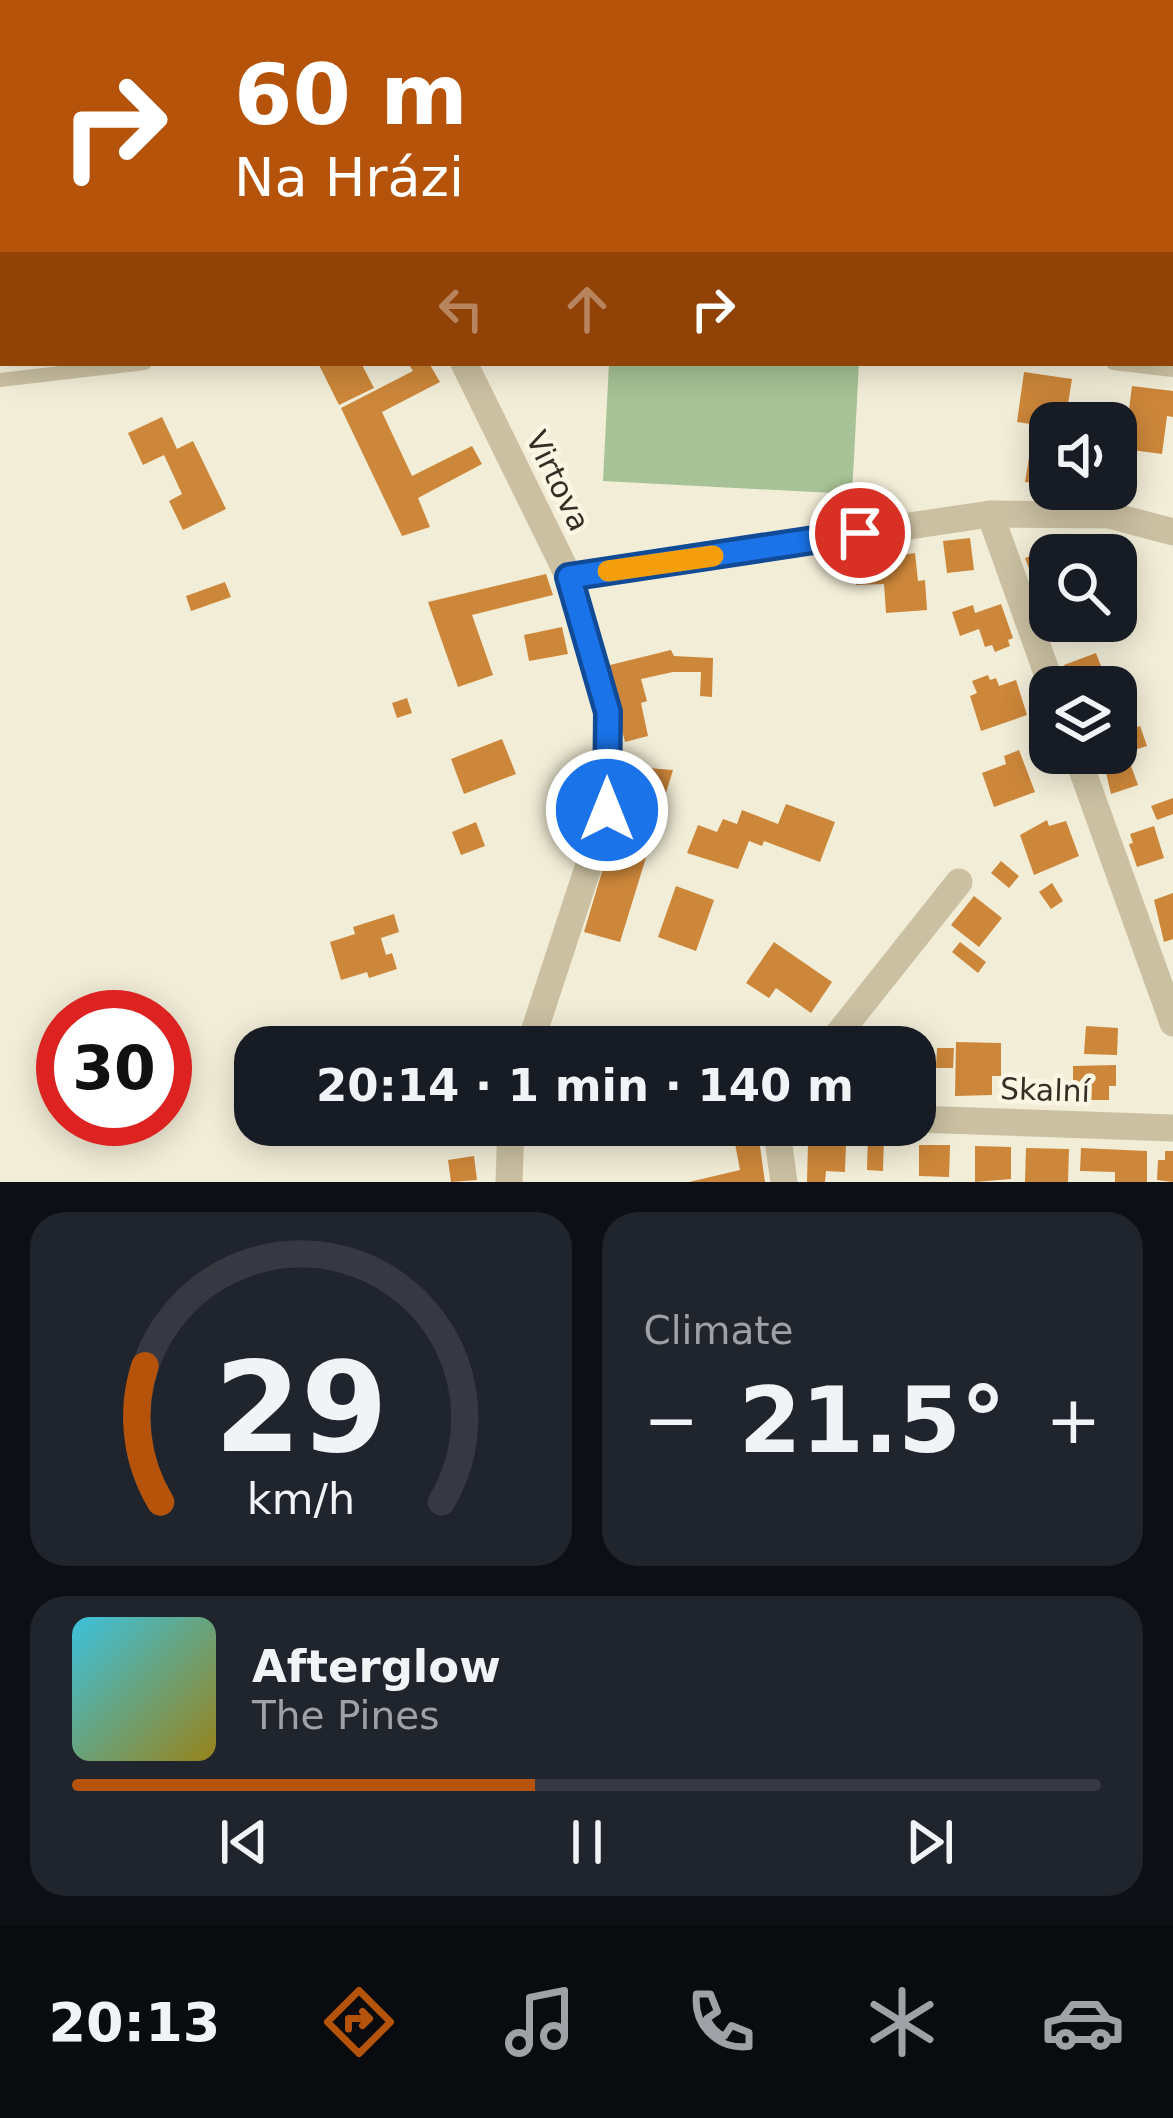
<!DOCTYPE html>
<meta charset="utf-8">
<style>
body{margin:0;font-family:"DejaVu Sans",sans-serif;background:#20242c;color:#f1f3f6;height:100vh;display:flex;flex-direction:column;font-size:45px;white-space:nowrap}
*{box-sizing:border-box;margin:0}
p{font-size:39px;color:#9ea1a6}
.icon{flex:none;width:66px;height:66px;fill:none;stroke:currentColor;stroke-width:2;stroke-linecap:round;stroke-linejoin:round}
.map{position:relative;height:1182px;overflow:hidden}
.drawer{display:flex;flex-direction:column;gap:30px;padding:30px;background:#0d0f14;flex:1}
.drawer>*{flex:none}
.top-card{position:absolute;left:0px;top:0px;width:1173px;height:366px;box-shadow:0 6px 30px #0003;background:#b45309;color:#fff;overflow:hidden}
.buttons{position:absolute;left:1029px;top:402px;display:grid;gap:24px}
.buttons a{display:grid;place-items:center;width:108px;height:108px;border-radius:24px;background:#171b24;box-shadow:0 6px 30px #0003;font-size:60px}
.speed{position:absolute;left:36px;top:990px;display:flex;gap:24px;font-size:60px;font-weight:700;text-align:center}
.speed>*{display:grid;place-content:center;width:156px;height:156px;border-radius:50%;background:#171b24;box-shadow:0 6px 30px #0003;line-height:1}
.speed .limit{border:18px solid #d22;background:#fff;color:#111}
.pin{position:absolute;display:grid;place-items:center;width:102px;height:102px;color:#fff;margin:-51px;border:6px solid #fff;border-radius:50%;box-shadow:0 3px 12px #0007}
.me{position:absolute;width:132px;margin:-66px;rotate:0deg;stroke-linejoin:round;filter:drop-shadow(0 0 9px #0008)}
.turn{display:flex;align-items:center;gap:42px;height:252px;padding:0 36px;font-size:54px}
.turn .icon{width:156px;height:156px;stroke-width:2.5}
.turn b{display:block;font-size:84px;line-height:102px}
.lanes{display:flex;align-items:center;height:114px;padding:0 36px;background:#0003;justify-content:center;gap:60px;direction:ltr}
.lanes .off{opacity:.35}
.big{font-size:90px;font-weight:600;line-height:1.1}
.drawer .card{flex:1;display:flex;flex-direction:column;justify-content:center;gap:18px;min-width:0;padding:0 42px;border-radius:36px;background:#20242c}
.drawer .dial{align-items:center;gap:0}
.dial svg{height:312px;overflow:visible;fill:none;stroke:#363941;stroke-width:7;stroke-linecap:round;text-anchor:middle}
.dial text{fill:#f1f3f6;stroke:none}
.song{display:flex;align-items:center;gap:36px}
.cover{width:144px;height:144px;border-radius:18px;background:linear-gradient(135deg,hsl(190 70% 55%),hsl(50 70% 35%))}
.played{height:12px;border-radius:6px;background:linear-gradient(90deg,#b45309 45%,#363941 45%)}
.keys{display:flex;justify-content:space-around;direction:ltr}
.heat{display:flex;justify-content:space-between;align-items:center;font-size:66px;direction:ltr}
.drawer .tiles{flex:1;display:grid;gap:30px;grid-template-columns:1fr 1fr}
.card:last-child{grid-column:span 2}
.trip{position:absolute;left:234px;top:1026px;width:702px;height:120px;border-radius:36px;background:#171b24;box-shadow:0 6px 30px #0003;font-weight:600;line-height:120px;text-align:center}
.tabs{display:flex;height:192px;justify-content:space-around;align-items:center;background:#090b0e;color:#9ea1a6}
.tabs .icon{width:84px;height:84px}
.tabs .current{color:#b45309}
.tabs b{font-size:54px;color:#f1f3f6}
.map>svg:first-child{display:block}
.green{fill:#a7c296}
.building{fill:#cd873a}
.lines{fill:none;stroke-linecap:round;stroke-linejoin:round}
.lane{stroke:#cbc0a2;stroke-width:14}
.street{stroke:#cbc0a2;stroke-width:27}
.route-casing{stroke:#114b97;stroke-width:30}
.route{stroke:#1a73e8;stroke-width:21}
.slow{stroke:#f59e0b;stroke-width:21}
.labels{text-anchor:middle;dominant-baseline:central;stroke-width:9;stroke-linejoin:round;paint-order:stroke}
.street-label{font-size:30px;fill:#352e25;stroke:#faf6e3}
</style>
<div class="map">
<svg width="1173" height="1182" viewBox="0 0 1173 1182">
<rect width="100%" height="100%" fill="#f2edd7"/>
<path class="green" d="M 609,363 L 859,363 L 852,494 L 603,481 Z"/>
<g class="building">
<path d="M 318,363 L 361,363 L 374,388 L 339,405 Z"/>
<path d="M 408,363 L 429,363 L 440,382 L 382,412 L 412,476 L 472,446 L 482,464 L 418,498 L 430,527 L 402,536 L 341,408 L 413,371 Z"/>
<path d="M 1024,372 L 1072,379 L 1065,423 L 1050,423 L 1050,427 L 1017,422 Z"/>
<path d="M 1132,386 L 1173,391 L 1173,417 L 1167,416 L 1162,454 L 1124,449 Z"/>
<path d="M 162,417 L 177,449 L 193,441 L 226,509 L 183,530 L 169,501 L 182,494 L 164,455 L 143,465 L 128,433 Z"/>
<path d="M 1031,445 L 1050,448 L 1050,485 L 1025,482 Z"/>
<path d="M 970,538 L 974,570 L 947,573 L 943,541 Z"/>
<path d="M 1057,547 L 1060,555 L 1050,555 L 1048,593 L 1034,598 L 1034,582 L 1025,558 Z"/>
<path d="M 915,553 L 918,581 L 925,580 L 927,610 L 886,613 L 884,584 L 856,585 L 855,562 Z"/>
<path d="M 546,574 L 553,595 L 472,615 L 493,675 L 458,687 L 428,602 Z"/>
<path d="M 225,582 L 231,597 L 191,611 L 186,596 Z"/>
<path d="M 1001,604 L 1013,638 L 1008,640 L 1010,646 L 995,652 L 992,645 L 985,647 L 979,629 L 960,636 L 952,612 L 973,605 L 975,613 Z"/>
<path d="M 562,627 L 568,654 L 529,661 L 524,635 Z"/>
<path d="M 671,650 L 674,656 L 713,658 L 712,697 L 700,696 L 701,672 L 673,672 L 641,679 L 647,701 L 641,703 L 648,736 L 625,742 L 606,666 Z"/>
<path d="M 1096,653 L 1109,687 L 1072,687 L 1064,665 Z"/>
<path d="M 988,675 L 990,680 L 996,678 L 999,686 L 1016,680 L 1027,715 L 981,731 L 970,696 L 977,693 L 972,681 Z"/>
<path d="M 1126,687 L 1136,718 L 1116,724 L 1116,691 Z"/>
<path d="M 407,698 L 412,713 L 397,718 L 392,703 Z"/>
<path d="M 1140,726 L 1147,746 L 1131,751 L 1125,732 Z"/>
<path d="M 502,739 L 516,774 L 464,794 L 451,759 Z"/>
<path d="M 1019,750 L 1035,792 L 994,807 L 982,773 L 1006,764 L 1004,756 Z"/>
<path d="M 1126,752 L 1138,785 L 1111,794 L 1103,760 L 1112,753 Z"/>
<path d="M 623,766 L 673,770 L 620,942 L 584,932 L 615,828 Z"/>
<path d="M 1173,798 L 1173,814 L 1157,820 L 1151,806 Z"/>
<path d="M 786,804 L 835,822 L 820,862 L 764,841 L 762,846 L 749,841 L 738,869 L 687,853 L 698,825 L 717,832 L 723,819 L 737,824 L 742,810 L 778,824 Z"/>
<path d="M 1047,820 L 1049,826 L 1066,821 L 1079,856 L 1034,875 L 1020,835 Z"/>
<path d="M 476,822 L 485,846 L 461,855 L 452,832 Z"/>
<path d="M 1154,826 L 1164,858 L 1137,867 L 1129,844 L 1133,843 L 1130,834 Z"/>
<path d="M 1001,861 L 1019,876 L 1009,888 L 991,873 Z"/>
<path d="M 1052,883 L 1063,901 L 1051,909 L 1039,892 Z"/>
<path d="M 676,886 L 714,900 L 696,951 L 658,937 Z"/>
<path d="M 1173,893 L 1173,939 L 1164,942 L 1154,900 Z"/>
<path d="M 974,896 L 1002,918 L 979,947 L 951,925 Z"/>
<path d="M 394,914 L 399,932 L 381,938 L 386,955 L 392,953 L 397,969 L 369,978 L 367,972 L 341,980 L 330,942 L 355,934 L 353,927 Z"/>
<path d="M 774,942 L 832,982 L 811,1013 L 776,988 L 769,998 L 746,983 Z"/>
<path d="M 960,942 L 986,962 L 978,973 L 952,952 Z"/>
<path d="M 1086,1026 L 1118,1028 L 1117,1055 L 1084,1054 Z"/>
<path d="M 956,1042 L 1001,1043 L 1001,1076 L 992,1076 L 992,1095 L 955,1096 Z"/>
<path d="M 937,1048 L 954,1048 L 953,1068 L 936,1068 Z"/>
<path d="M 1116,1065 L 1116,1086 L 1109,1086 L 1109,1100 L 1073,1100 L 1073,1066 Z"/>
<path d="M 381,1125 L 427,1125 L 429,1139 L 384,1145 Z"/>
<path d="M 699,1125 L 757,1125 L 765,1182 L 689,1182 L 740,1170 L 734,1138 L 702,1142 Z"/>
<path d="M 868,1134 L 884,1135 L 883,1171 L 867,1170 Z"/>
<path d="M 808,1143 L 846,1144 L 845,1172 L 826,1171 L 825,1182 L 807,1182 Z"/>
<path d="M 919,1145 L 950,1145 L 949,1177 L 919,1176 Z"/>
<path d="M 975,1146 L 1011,1147 L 1011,1179 L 975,1182 Z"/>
<path d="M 1026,1148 L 1069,1149 L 1068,1182 L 1025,1182 Z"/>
<path d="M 1081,1148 L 1147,1151 L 1147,1182 L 1115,1182 L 1115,1172 L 1080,1171 Z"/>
<path d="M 1165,1151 L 1173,1151 L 1173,1182 L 1157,1180 L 1158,1160 L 1165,1160 Z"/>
<path d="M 474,1156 L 477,1180 L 451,1182 L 448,1160 Z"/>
</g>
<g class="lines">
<g class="lane">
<path d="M 723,3 L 730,0"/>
<path d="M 1113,363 L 1173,370"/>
<path d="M 0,380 L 145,363"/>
</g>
<g class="street">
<path d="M 327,0 L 328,3"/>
<path d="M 464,363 L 569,577 L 607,712 L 607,810 L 529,1047"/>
<path d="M 990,514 L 1052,687"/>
<path d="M 569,577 L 990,514 L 1109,515 L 1173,532"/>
<path d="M 1076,753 L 1173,1023"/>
<path d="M 828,1047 L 959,882"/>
<path d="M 915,1119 L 1173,1128"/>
<path d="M 776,1125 L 784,1182"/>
<path d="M 509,1182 L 511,1125"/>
</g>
</g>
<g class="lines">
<defs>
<path id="route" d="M 607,810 L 608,712 L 569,577 L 860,533"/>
</defs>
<use href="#route" class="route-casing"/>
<use href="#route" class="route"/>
<path class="slow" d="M 608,571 L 713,556"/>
</g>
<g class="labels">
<g class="street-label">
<text transform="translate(558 481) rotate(64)">Virtova</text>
<text transform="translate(1045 1090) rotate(2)">Skalní</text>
</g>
</g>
</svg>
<div class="buttons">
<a><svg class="icon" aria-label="sound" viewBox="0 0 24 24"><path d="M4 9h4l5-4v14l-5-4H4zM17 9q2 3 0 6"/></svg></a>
<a><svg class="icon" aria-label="search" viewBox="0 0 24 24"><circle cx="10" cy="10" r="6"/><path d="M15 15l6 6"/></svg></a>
<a><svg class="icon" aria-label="layers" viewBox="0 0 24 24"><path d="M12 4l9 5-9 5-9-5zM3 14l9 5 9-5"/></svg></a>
</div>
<div class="speed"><div class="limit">30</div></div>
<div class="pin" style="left:860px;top:533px;background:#d93025"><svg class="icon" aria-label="arrive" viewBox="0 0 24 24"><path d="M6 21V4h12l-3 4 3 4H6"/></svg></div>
<svg class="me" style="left:607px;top:810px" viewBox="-20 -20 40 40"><circle r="17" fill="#1a73e8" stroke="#fff" stroke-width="3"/><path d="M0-11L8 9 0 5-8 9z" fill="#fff"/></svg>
<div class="trip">20:14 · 1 min · 140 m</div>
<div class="top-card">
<div class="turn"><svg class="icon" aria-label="right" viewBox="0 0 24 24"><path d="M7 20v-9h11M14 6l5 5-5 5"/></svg><div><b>60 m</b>Na Hrázi</div></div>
<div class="lanes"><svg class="icon off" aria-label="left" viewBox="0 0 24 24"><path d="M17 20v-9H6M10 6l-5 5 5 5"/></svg><svg class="icon off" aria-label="ahead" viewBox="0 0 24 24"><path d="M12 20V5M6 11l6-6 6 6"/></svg><svg class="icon" aria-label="right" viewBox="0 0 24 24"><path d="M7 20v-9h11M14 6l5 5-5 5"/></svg></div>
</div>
</div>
<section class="drawer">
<div class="tiles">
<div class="card dial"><svg viewBox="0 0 100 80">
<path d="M14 69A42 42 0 1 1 86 69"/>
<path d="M14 69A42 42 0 0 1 10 34" stroke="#b45309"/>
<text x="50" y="56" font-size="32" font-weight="700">29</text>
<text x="50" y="72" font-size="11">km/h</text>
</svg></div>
<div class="card"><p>Climate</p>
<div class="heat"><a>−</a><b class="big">21.5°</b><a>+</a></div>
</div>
<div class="card">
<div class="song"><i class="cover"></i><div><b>Afterglow</b><p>The Pines</p></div></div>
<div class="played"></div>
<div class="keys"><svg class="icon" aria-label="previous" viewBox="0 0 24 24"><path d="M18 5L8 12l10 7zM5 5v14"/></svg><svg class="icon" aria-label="pause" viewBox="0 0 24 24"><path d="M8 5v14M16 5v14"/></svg><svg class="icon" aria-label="next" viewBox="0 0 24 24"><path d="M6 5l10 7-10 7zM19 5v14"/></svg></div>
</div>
</div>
</section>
<nav class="tabs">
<b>20:13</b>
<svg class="icon current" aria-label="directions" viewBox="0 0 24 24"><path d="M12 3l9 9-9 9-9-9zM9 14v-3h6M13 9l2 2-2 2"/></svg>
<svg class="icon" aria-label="music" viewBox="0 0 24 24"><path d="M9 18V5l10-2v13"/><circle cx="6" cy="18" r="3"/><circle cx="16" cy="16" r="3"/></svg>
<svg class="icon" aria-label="phone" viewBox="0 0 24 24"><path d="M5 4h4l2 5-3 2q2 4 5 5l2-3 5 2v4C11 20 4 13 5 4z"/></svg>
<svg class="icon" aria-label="climate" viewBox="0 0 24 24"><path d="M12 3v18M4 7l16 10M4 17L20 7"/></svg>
<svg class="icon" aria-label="car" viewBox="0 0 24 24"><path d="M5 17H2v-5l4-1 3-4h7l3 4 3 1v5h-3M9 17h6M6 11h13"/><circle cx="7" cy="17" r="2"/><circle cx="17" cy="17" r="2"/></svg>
</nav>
